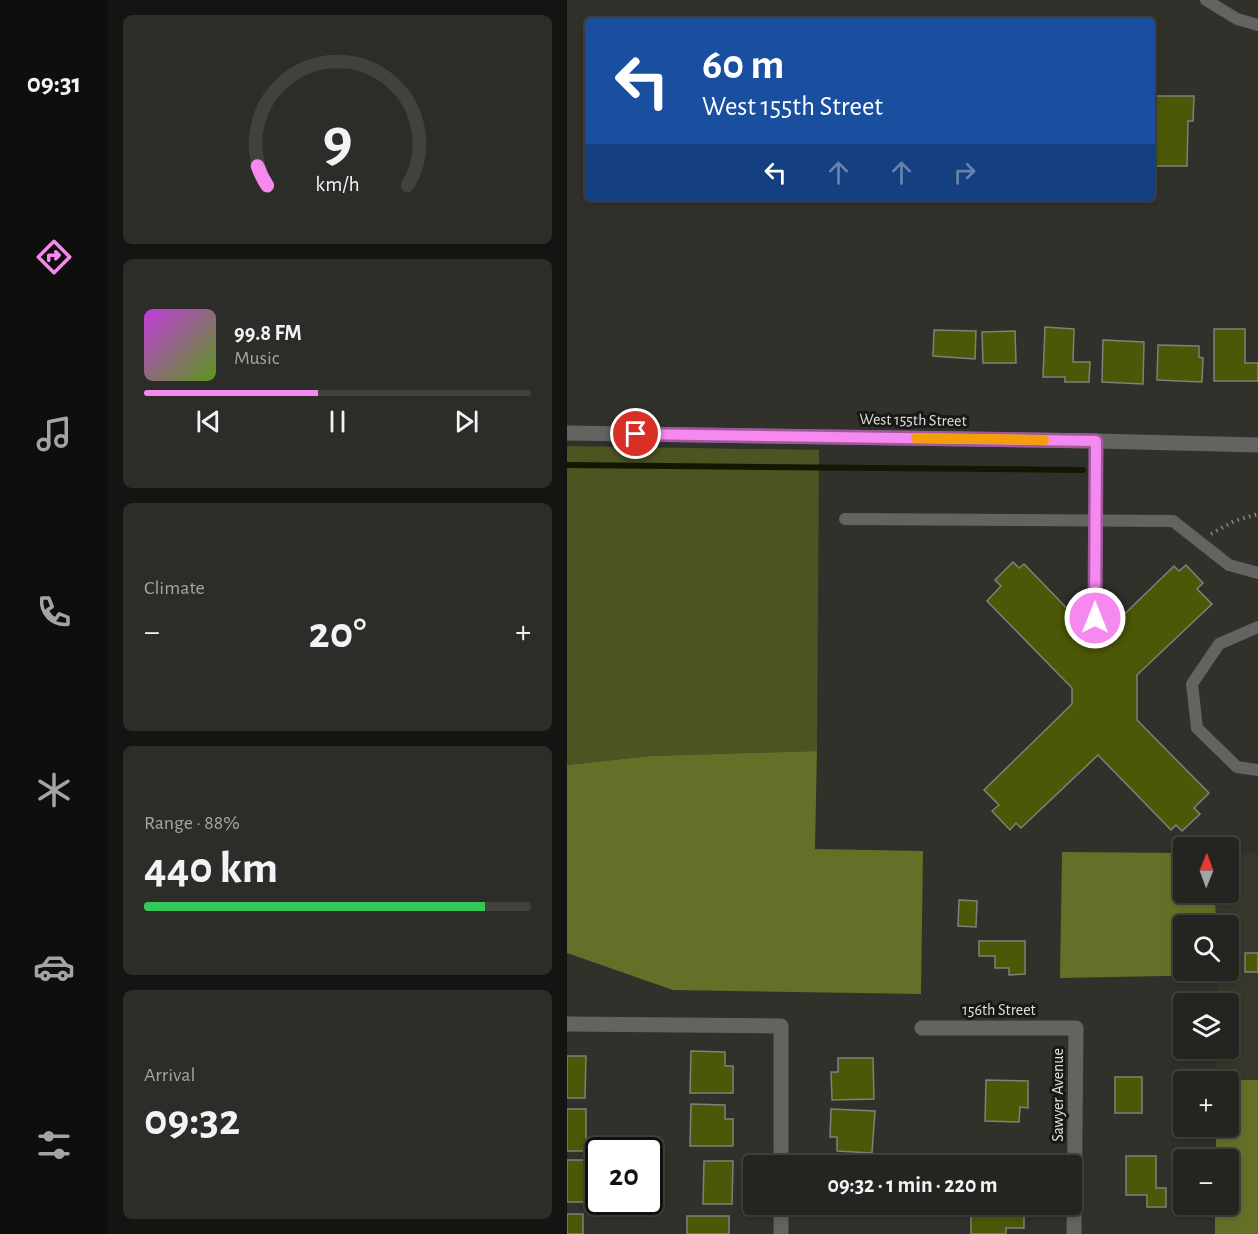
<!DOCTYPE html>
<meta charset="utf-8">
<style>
body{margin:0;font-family:"Alegreya Sans",sans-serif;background:#2c2d29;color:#f1f3f6;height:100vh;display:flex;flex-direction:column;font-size:22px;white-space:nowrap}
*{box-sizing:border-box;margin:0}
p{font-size:20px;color:#a3a5a5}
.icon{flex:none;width:33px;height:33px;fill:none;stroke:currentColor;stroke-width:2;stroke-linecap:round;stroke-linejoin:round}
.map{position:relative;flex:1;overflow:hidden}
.side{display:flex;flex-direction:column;gap:15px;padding:15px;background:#141412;width:459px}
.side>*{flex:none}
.banner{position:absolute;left:18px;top:18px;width:570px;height:183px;border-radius:6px;box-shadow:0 3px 9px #0003,0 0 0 2px #41423e;background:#1a4fa0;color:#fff;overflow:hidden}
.needle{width:39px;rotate:1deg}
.controls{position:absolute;left:606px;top:837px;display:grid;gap:12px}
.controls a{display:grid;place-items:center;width:66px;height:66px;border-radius:6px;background:#242520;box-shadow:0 3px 9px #0003,0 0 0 2px #41423e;font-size:30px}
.speed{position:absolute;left:18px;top:1137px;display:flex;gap:12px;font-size:30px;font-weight:700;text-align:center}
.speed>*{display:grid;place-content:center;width:78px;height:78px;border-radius:50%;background:#242520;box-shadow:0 3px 9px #0003,0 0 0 2px #41423e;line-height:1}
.speed .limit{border:3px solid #111;border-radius:9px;background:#fff;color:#111}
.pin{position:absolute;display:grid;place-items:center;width:51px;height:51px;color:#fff;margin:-26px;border:3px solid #fff;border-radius:50%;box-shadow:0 2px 6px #0007}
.me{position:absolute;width:66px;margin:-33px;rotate:0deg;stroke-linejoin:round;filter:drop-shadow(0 0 4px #0008)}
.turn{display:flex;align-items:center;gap:21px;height:126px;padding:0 18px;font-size:27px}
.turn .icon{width:78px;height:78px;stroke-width:2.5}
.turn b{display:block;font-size:42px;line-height:51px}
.lanes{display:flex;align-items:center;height:57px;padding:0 18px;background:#0003;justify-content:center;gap:30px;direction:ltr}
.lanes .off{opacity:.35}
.big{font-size:45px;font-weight:600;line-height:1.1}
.side .widget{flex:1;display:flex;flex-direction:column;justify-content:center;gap:9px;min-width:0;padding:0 21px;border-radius:9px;background:#2c2d29}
.side .dial{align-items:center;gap:0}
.dial svg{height:156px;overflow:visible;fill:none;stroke:#41423e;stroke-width:7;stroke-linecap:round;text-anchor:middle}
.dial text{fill:#f1f3f6;stroke:none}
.song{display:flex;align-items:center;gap:18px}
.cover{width:72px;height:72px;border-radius:9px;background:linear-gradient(135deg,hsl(290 70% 55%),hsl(90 70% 35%))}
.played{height:6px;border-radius:3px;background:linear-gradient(90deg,#f589ef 45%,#41423e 45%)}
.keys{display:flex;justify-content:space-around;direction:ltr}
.heat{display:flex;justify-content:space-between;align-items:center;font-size:33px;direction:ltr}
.charge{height:9px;border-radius:4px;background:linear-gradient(90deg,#34c759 88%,#41423e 0)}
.trip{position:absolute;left:176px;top:1155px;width:339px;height:60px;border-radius:6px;background:#242520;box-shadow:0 3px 9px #0003,0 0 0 2px #41423e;font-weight:600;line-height:60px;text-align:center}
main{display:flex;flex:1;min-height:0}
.tab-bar{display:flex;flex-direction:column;width:108px;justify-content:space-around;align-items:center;background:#0e0f0d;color:#a3a5a5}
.tab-bar .icon{width:42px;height:42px}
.tab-bar .on{color:#f589ef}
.tab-bar b{font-size:27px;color:#f1f3f6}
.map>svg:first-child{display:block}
.built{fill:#35392c}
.green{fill:#4b5521}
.forest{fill:#637128}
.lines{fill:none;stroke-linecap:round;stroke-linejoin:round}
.stream{stroke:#131702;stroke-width:6}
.building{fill:#4c5807;stroke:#7f8179;stroke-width:1.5}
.path{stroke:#848680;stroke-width:4;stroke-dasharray:1.5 4.5;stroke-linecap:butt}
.lane{stroke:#636461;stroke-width:12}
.street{stroke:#636461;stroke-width:15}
.route-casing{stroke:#9f599b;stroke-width:15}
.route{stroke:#f589ef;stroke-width:10}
.slow{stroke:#f59e0b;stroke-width:10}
.labels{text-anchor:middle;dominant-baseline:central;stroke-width:6;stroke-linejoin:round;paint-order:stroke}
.street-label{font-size:16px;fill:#dfe1dc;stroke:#181916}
</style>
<main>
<nav class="tab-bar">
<b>09:31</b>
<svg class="icon on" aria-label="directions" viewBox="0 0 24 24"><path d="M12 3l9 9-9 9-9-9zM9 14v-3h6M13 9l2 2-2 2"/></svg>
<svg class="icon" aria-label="music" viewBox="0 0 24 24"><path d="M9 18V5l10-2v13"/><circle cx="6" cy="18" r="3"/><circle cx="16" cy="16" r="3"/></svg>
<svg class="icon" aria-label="phone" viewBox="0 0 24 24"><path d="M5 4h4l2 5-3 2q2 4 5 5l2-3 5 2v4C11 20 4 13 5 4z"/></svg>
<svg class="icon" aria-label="climate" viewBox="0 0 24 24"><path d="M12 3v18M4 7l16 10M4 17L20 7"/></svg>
<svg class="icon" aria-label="car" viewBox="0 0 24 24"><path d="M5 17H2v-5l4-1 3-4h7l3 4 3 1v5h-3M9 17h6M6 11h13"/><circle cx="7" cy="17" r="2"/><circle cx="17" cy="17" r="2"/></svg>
<svg class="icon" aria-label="filters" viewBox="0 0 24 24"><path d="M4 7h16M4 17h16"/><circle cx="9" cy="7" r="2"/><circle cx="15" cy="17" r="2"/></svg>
</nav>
<section class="side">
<div class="widget dial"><svg viewBox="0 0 100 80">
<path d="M14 69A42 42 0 1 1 86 69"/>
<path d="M14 69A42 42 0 0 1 9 59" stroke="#f589ef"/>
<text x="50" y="56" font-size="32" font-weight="700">9</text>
<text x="50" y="72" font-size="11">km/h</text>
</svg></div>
<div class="widget">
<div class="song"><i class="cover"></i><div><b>99.8 FM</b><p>Music</p></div></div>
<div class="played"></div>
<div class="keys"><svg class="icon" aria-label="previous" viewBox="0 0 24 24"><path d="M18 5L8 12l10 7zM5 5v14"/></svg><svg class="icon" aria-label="pause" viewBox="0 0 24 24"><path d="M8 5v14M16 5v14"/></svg><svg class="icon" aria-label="next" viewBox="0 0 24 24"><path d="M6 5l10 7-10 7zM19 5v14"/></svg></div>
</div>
<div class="widget"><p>Climate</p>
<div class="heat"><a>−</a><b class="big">20°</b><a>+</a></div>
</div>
<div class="widget"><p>Range · 88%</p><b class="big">440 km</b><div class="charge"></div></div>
<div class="widget"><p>Arrival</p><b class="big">09:32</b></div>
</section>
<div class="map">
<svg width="691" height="1234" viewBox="0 0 691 1234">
<rect width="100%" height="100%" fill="#30312b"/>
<path class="built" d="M 662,853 L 691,853 L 691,1080 L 649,1080 L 649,1049 L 662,1048 L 662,1004 L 650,1003 L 650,971 L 662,970 L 662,926 L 649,925 L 648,893 L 662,892 Z"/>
<path class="green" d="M 0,446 L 252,450 L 250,751 L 83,756 L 0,765 Z"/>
<g class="forest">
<path d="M 250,751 L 248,849 L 356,851 L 354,994 L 106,990 L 0,953 L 0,765 L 83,756 Z"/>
<path d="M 495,852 L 616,853 L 616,892 L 648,893 L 649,925 L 616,926 L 616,970 L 650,971 L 650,975 L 493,978 Z"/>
<path d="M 649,1080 L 691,1080 L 691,1234 L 648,1234 L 648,1205 L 662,1204 L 662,1160 L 649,1159 L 649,1127 L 662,1126 L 662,1082 L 649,1081 Z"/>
</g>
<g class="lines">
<path class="stream" d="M 0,465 L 516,470"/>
</g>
<g class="building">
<path d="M 585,96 L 627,96 L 626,121 L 621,121 L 620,166 L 585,166 Z"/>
<path d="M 478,327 L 507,329 L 506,362 L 523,362 L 522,382 L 498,382 L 498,377 L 476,377 Z"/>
<path d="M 647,329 L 678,329 L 678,363 L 691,363 L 691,381 L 647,381 Z"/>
<path d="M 367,330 L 409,331 L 408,359 L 366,356 Z"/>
<path d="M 448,331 L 449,363 L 416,363 L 415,332 Z"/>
<path d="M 536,340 L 577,342 L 576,384 L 535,382 Z"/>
<path d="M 591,345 L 632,346 L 632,357 L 636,358 L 635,382 L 590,380 Z"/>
<path d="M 446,562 L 452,568 L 457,564 L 521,630 L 541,630 L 607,566 L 612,571 L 619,565 L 636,583 L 630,589 L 645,604 L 570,675 L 570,720 L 642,793 L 627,808 L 633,814 L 615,831 L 609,825 L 604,830 L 531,755 L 454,828 L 449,823 L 443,830 L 425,811 L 432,805 L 417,790 L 505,704 L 505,688 L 420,601 L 434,586 L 428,580 Z"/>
<path d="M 392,900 L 410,901 L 409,927 L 391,926 Z"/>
<path d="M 412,941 L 458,941 L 458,974 L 442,975 L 442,968 L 428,968 L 428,956 L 412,956 Z"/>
<rect x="678" y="953" width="13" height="19"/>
<path d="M 124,1051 L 158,1052 L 158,1066 L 166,1066 L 166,1093 L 123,1093 Z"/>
<path d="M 0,1056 L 19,1056 L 18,1098 L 0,1098 Z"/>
<path d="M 271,1058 L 306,1058 L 307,1099 L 265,1100 L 264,1072 L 271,1072 Z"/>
<rect x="548" y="1077" width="27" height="36"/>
<path d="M 419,1080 L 461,1081 L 461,1108 L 453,1107 L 452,1122 L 418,1121 Z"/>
<path d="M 124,1104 L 158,1105 L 158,1119 L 166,1119 L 166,1146 L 123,1146 Z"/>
<rect x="0" y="1109" width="19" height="42"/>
<path d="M 264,1109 L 308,1111 L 305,1153 L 270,1151 L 270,1137 L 263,1137 Z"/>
<path d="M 559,1156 L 589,1156 L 589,1188 L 599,1188 L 599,1207 L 580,1207 L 580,1195 L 559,1195 Z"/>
<path d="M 0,1160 L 18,1160 L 17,1202 L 0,1202 Z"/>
<path d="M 137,1161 L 166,1161 L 165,1204 L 136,1204 Z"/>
<path d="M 264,1162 L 305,1163 L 305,1166 L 263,1166 Z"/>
<path d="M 457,1205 L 457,1228 L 439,1228 L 439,1234 L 404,1234 L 404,1206 Z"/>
<rect x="0" y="1214" width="16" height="20"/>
<rect x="120" y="1216" width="42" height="18"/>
</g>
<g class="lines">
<path class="path" d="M 644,534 L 667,521 L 691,514"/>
<g class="lane">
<path d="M 639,0 L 670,19 L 691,25"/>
<path d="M 278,519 L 606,521 L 662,565 L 691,573"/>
<path d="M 528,618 L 529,441"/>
<path d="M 691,627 L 652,644 L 625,684 L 630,728 L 670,767 L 691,770"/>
</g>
<g class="street">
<path d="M 0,433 L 529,441 L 691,445"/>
<path d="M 0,1024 L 214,1026 L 214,1166"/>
<path d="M 355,1028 L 509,1028 L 507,1234"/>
<path d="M 214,1234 L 214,1204"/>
</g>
</g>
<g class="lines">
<defs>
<path id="route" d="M 69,434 L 529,441 L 528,618"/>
</defs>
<use href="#route" class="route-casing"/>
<use href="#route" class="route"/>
<path class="slow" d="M 349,438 L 477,440"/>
</g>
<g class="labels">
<g class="street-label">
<text transform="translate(346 420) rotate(1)">West 155th Street</text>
<text x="432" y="1010">156th Street</text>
<text transform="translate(491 1095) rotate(-90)">Sawyer Avenue</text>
</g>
</g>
</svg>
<div class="controls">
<a><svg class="needle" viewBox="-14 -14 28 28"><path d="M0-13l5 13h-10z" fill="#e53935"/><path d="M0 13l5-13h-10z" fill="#a3a5a5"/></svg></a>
<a><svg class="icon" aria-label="search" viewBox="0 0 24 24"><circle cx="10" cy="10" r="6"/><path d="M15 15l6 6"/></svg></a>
<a><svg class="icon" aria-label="layers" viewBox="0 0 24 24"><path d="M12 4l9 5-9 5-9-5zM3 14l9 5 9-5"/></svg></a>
<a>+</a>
<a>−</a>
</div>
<div class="speed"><div class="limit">20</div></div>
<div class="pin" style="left:69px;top:434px;background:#d93025"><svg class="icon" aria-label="arrive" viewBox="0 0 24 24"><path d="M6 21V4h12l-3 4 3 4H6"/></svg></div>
<svg class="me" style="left:528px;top:618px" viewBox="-20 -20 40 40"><circle r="17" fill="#f589ef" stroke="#fff" stroke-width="3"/><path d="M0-11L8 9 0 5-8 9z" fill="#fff"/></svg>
<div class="trip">09:32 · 1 min · 220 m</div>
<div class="banner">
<div class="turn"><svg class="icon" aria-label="left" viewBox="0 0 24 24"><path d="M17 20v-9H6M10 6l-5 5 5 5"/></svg><div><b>60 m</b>West 155th Street</div></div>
<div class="lanes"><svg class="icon" aria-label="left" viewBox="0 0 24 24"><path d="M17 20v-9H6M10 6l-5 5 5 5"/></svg><svg class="icon off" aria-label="ahead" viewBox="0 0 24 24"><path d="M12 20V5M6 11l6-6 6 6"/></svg><svg class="icon off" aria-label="ahead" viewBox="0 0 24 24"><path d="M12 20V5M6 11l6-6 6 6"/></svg><svg class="icon off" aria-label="right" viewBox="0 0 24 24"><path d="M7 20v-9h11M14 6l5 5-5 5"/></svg></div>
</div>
</div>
</main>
